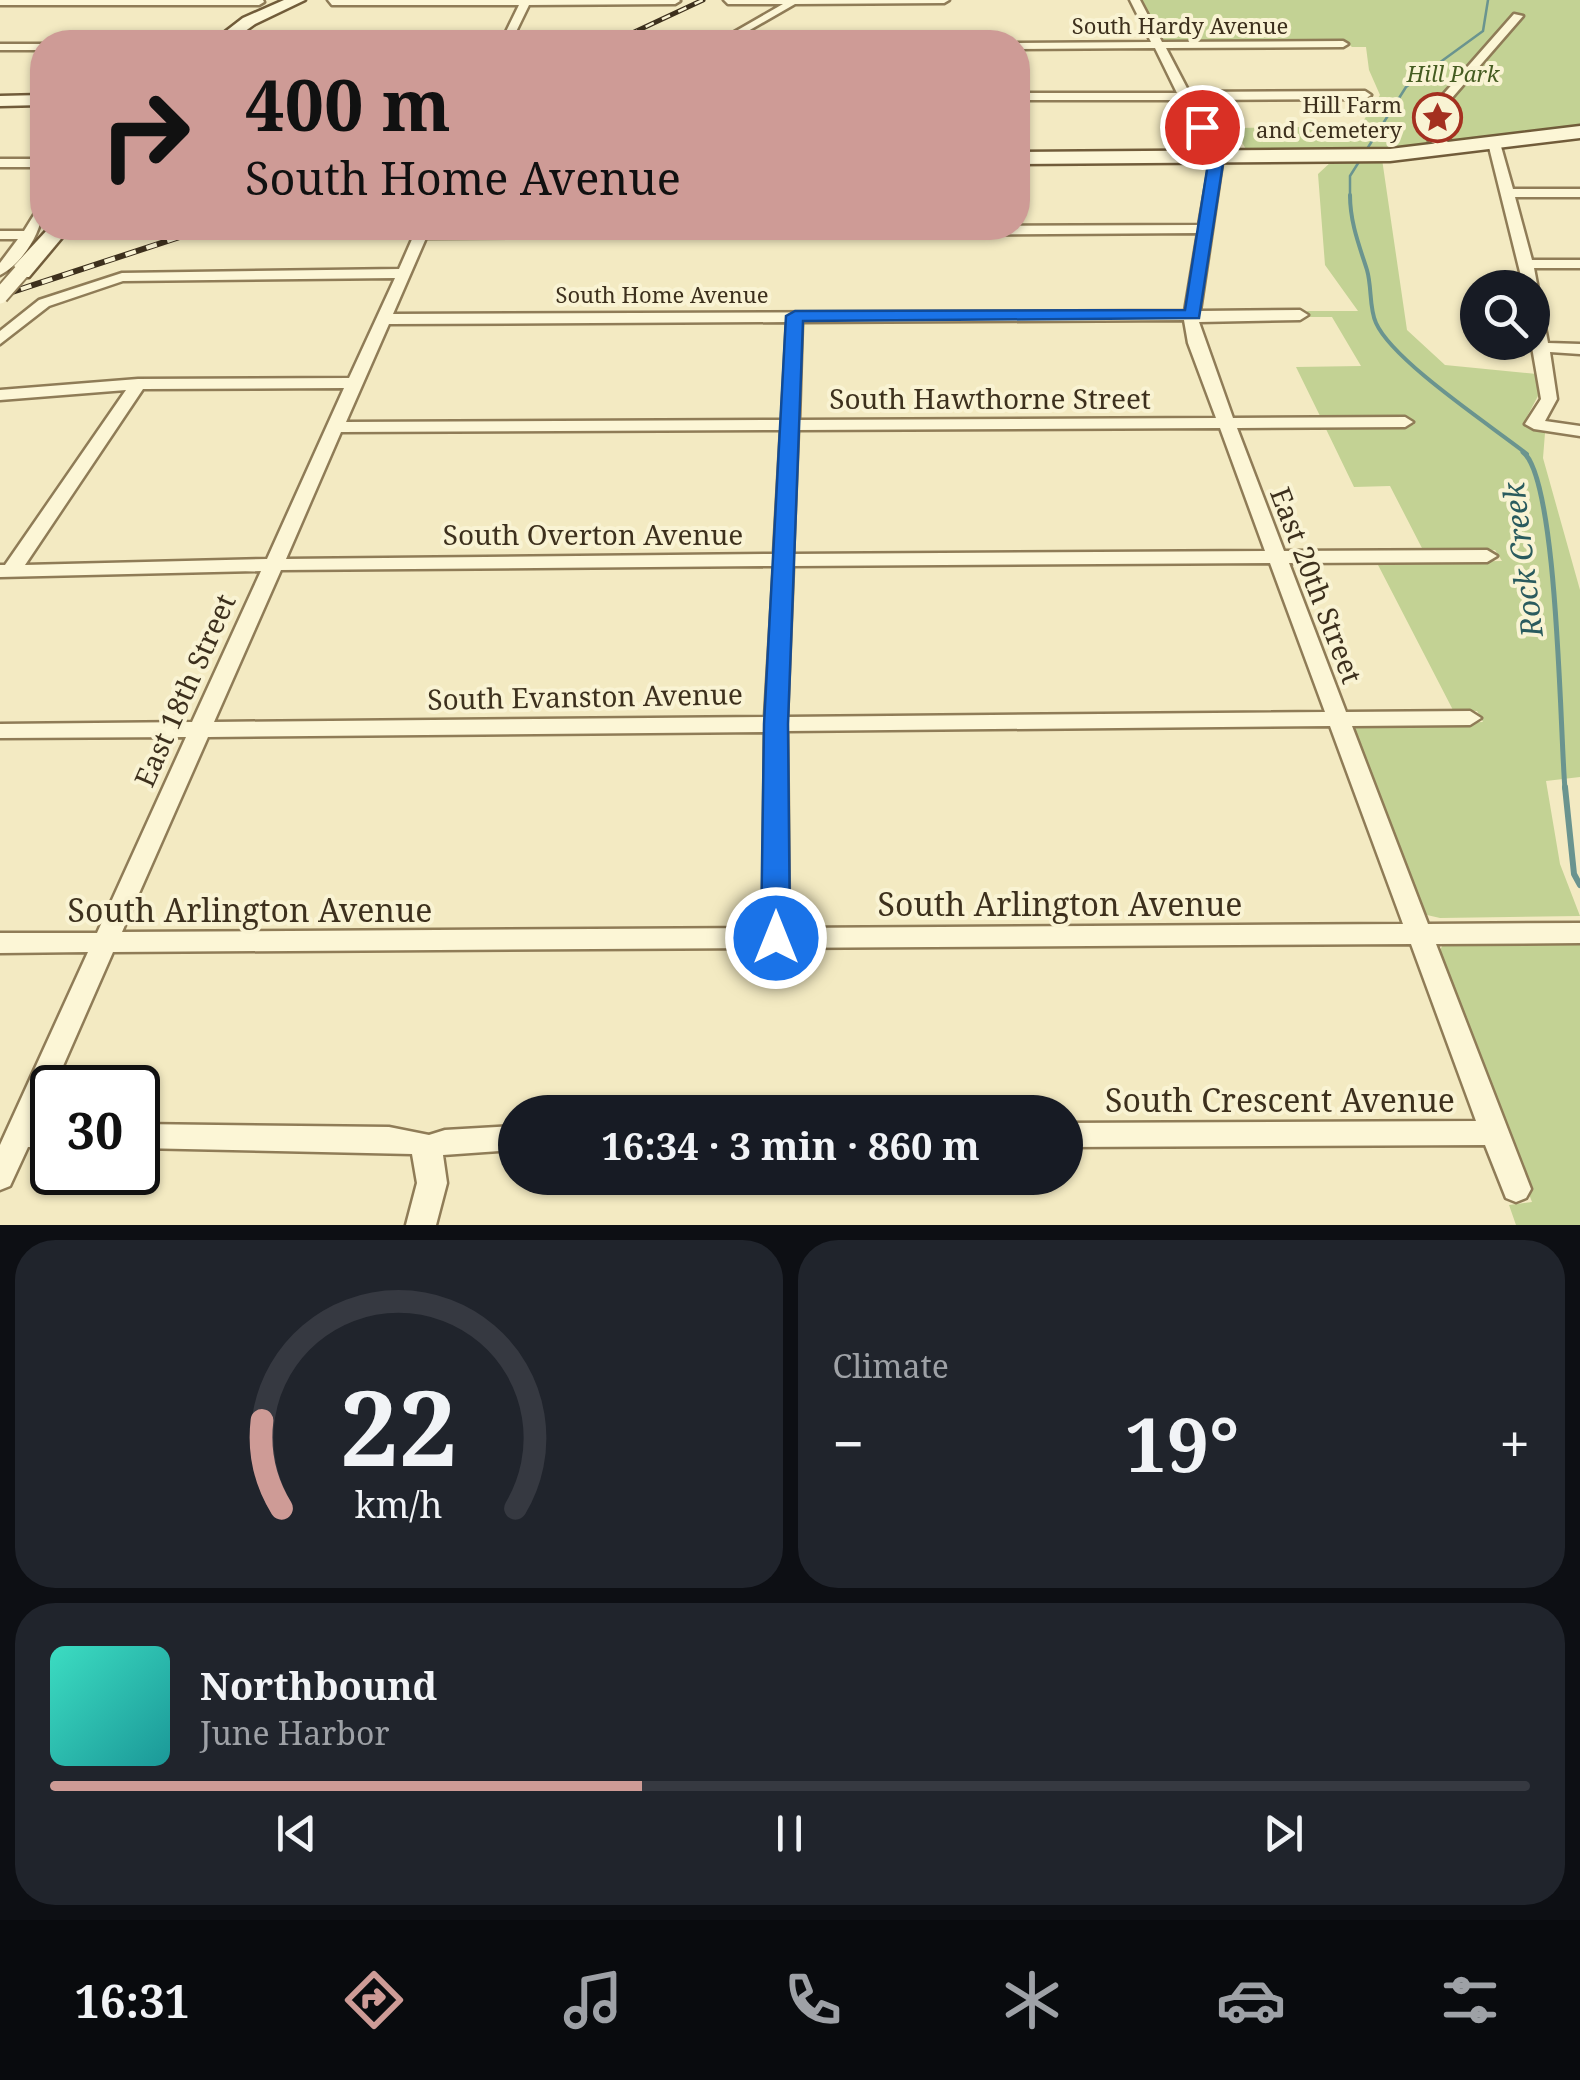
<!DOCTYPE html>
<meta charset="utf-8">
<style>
body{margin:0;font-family:"Noto Serif",serif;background:#20242c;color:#f1f3f6;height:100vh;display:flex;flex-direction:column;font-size:38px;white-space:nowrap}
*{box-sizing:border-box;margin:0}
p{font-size:32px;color:#9ea1a6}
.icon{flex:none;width:55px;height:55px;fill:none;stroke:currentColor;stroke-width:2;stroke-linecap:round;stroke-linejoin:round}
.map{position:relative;height:1225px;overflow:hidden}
.sheet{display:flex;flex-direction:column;gap:15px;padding:15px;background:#0d0f14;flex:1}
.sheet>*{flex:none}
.top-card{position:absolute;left:30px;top:30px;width:1000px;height:210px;border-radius:40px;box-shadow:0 2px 8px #0004;background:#ce9b96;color:#111;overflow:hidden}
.fabs{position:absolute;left:1460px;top:270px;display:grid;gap:20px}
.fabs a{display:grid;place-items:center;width:90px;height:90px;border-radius:50%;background:#171b24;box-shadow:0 2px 8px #0004;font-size:50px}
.speed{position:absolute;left:30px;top:1065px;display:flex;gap:20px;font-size:50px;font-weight:700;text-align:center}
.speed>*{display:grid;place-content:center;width:130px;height:130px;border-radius:50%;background:#171b24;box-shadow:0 2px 8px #0004;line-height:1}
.speed .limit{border:5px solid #111;border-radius:15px;background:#fff;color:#111}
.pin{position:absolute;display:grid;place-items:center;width:85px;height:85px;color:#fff;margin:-42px;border:5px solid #fff;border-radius:50%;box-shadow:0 2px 10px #0007}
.me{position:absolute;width:110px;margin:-55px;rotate:0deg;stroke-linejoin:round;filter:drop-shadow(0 0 8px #0008)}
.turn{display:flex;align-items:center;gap:35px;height:210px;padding:0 50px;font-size:45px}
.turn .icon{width:130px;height:130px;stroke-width:2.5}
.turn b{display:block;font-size:70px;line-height:85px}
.big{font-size:75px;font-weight:700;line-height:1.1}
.sheet .tile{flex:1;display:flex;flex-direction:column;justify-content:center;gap:15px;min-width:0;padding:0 35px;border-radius:40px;background:#20242c}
.sheet .dial{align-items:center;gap:0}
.dial svg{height:260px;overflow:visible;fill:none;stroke:#363941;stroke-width:7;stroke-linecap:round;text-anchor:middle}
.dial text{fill:#f1f3f6;stroke:none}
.song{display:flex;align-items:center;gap:30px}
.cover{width:120px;height:120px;border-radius:15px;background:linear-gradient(135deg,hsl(170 70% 55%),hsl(180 70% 35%))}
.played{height:10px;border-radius:5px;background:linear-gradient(90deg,#ce9b96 40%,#363941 40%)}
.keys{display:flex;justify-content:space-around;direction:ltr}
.heat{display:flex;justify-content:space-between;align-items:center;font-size:55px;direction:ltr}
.sheet .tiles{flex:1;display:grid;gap:15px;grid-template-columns:1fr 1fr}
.tile:last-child{grid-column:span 2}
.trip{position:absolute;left:498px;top:1095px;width:585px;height:100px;border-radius:50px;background:#171b24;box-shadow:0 2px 8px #0004;font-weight:700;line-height:100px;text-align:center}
.tabs{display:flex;height:160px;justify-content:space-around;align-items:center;background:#090b0e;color:#9ea1a6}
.tabs .icon{width:70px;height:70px}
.tabs .active{color:#ce9b96}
.tabs b{font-size:45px;color:#f1f3f6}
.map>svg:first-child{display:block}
.green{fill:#c3d294}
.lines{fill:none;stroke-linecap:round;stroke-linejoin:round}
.stream-far3{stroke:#6a948f;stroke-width:2.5}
.stream-far2{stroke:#6a948f;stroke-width:4}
.stream-far1{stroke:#6a948f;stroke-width:5}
.stream{stroke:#6a948f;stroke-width:6}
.street-casing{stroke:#8f7c57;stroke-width:5}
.secondary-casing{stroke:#715c3a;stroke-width:5}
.street{fill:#fcf6d6;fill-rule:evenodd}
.secondary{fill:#fcf6d6;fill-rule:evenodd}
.rail-far1-casing{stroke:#3d301d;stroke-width:5}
.rail-casing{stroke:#3d301d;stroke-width:6}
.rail-far1{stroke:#f9f3d3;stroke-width:2.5;stroke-dasharray:9;stroke-linecap:butt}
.rail{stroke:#f9f3d3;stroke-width:4;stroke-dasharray:11;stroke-linecap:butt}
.street-bridge-casing{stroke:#8f7c57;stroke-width:19;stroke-linecap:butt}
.street-bridge{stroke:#fcf6d6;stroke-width:15}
.route{fill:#1a73e8;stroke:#114b97;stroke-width:2.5}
.labels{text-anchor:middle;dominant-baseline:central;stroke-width:8;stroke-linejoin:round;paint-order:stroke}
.far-street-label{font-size:22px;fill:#3d301d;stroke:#f9f3d3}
.far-park-label{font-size:22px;font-style:italic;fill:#455c21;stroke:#f9f3d3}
.far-poi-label{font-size:22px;fill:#3d301d;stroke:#f9f3d3;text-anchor:end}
.street-label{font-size:28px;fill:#3d301d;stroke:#f9f3d3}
.water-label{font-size:30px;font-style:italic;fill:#2a5b5e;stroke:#f9f3d3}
.near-street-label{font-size:32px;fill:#3d301d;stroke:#f9f3d3}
</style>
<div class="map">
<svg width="1580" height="1225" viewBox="0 0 1580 1225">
<rect width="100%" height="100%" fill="#f3eac2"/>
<g class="green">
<path d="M 1140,0 L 1580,0 L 1580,130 L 1414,150 L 1248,153 L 1234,128 L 1360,126 L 1380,95 L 1369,70 L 1366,47 L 1352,47 L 1347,43 L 1166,42 L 1161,40 Z"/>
<path d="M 1382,159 L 1407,330 L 1445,365 L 1537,374 L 1538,396 L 1523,424 L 1545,433 L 1543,458 L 1580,590 L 1580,777 L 1546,781 L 1560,864 L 1580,916 L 1440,918 L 1427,915 L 1418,901 L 1352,732 L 1358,726 L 1483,722 L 1477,711 L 1454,712 L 1377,563 L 1502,561 L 1495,550 L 1424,552 L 1390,486 L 1354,487 L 1325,427 L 1414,425 L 1408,417 L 1321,418 L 1296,367 L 1361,366 L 1332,317 L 1310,317 L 1307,311 L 1358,311 L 1325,265 L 1318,174 L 1332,161 Z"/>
<path d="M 1444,943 L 1580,944 L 1580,1225 L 1516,1225 L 1509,1205 L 1532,1202 L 1437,955 Z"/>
</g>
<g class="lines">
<path class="stream-far3" d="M 1350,198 L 1350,176 L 1406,87 L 1483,31 L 1488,0"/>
<path class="stream-far2" d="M 1350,195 C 1350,222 1359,245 1367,270 C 1372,287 1369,308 1376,323 C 1393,361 1490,425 1527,454"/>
<path class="stream-far1" d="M 1523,452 C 1558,479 1560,733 1565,789"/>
<path class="stream" d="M 1565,787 L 1574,874 L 1580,885"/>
<defs>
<g id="street">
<path d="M 0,0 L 263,0 L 264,2 L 259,5 L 0,5 Z"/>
<path d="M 328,0 L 679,0 L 680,1 L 675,4 L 529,5 L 511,42 L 501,42 L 519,5 L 332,5 Z"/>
<path d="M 724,0 L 949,0 L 944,3 L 795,4 L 729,42 L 717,42 L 783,4 L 728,4 Z"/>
<path d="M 1130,0 L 1140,0 L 1162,42 L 1343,41 L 1348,44 L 1343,47 L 1166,48 L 1189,92 L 1365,91 L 1371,95 L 1365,99 L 1193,100 L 1223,157 L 1200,311 L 1300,310 L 1308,315 L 1300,320 L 1199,322 L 1233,418 L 1405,417 L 1413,422 L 1405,427 L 1237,428 L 1284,551 L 1487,550 L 1497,556 L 1487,562 L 1289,563 L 1346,712 L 1470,711 L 1481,718 L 1470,725 L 1352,726 L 1428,924 L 1580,923 L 1580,943 L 1436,944 L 1531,1189 L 1526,1198 L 1516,1202 L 1506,1198 L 1485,1145 L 1065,1147 L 1065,1123 L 1476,1121 L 1411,944 L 113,952 L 38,1123 L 52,1123 L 52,1147 L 28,1147 L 10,1186 L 0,1190 L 0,1145 L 88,952 L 0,953 L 0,933 L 97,933 L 186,737 L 0,738 L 0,724 L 192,722 L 261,571 L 0,577 L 0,565 L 5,565 L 126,390 L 0,400 L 0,390 L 138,379 L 349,378 L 395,278 L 123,281 L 49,306 L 0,344 L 0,331 L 39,300 L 122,273 L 399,269 L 417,228 L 1199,225 L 1211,157 L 1181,100 L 1018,100 L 1018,93 L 1177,93 L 1155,48 L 1018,49 L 1018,43 L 1151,42 ZM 1198,233 L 1185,311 L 393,314 L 426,238 ZM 1184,320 L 1188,343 L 1216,418 L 799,420 L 802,322 ZM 787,322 L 782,420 L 346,422 L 389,324 ZM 344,388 L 267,559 L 25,565 L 143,389 ZM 1220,428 L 1265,551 L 793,554 L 798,430 ZM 781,430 L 774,554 L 286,559 L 341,432 ZM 1270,563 L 1325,712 L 787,717 L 793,566 ZM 774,566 L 765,717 L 214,722 L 281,570 ZM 1330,726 L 1403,924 L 789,928 L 787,731 ZM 765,732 L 763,928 L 122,932 L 208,737 Z"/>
<path d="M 1514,14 L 1523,16 L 1431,122 L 1438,136 L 1458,148 L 1452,152 L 1429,141 L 1419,122 Z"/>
<rect x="0" y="44" width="42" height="6"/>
<path d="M 1494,139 L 1500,143 L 1513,189 L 1580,189 L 1580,197 L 1515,197 L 1532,260 L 1580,260 L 1580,268 L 1534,268 L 1548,343 L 1580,344 L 1580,354 L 1550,352 L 1557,399 L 1545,421 L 1580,426 L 1580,436 L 1534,429 L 1525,424 L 1541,399 L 1532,347 L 1532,288 L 1524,288 L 1488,143 Z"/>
<rect x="0" y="159" width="42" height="8"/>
<path d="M 42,209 C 43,231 21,265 0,275 L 0,263 L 18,239 L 0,239 L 0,231 L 24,231 L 37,210 Z"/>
<path d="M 138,1124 L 389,1127 L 429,1135 L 445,1130 L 515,1126 L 515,1150 L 443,1155 L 447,1183 L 436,1225 L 406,1225 L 417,1183 L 412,1154 L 138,1148 Z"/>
</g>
<g id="secondary">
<path d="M 284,0 L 305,0 L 255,24 L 230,42 L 212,42 L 243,18 Z"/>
<path d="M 42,95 L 42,105 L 0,106 L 0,96 Z"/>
<path d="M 1580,126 L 1580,138 L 1390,161 L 1018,164 L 1018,152 L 1390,149 Z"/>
<path d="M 49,228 L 70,228 L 29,277 L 13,277 L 10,272 L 13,267 Z"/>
</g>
</defs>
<use href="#street" class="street-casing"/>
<use href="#secondary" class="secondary-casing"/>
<use href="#street" class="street"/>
<use href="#secondary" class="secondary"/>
<defs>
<path id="rail-far1" d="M 613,42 L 703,0"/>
<path id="rail" d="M 0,296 L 207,228"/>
</defs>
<use href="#rail-far1" class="rail-far1-casing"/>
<use href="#rail" class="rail-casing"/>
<use href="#rail-far1" class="rail-far1"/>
<use href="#rail" class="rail"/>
<defs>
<path id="street-bridge" d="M 0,296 L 21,272"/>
</defs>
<use href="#street-bridge" class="street-bridge-casing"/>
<use href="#street-bridge" class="street-bridge"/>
</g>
<path class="route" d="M 1202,123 L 1208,127 L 1224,157 L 1199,318 L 803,321 L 788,724 L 790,938 L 786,946 L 776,949 L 766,946 L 761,938 L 764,724 L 786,316 L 795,311 L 1185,310 L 1209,157 L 1195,127 Z"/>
<defs>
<symbol id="sight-ring" viewBox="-11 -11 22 22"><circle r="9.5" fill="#f9f3d3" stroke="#a43020" stroke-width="1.5"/><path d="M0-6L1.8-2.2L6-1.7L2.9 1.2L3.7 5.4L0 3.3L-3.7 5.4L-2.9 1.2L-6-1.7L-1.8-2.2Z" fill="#a43020"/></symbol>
</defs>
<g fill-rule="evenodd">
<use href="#sight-ring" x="1410" y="90" width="55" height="55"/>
</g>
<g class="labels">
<g class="far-street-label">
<text x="1180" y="25">South Hardy Avenue</text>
<text x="662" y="294">South Home Avenue</text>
</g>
<g class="far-park-label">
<text x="1453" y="73">Hill Park</text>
</g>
<g class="far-poi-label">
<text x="1402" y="104">Hill Farm<tspan x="1402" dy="25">and Cemetery</tspan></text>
</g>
<g class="street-label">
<text x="990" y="398">South Hawthorne Street</text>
<text x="593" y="534">South Overton Avenue</text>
<text transform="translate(1317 585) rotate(69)">East 20th Street</text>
<text transform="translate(184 690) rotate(-66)">East 18th Street</text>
<text transform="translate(585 696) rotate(-1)">South Evanston Avenue</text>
</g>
<g class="water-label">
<text transform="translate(1522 560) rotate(-97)">Rock Creek</text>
</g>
<g class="near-street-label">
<text x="1060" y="903">South Arlington Avenue</text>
<text x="250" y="909">South Arlington Avenue</text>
<text x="1280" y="1099">South Crescent Avenue</text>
</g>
</g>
</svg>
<div class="fabs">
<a><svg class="icon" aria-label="search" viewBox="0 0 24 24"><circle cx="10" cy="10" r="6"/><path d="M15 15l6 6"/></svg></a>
</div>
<div class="speed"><div class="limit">30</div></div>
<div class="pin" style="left:1202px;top:127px;background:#d93025"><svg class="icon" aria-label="arrive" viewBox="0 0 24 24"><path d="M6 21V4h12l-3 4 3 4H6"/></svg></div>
<svg class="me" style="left:776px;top:938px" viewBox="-20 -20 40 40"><circle r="17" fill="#1a73e8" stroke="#fff" stroke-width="3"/><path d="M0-11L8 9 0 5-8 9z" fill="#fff"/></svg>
<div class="trip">16:34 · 3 min · 860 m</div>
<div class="top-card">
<div class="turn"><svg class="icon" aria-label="right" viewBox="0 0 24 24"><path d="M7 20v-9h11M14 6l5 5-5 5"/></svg><div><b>400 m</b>South Home Avenue</div></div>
</div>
</div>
<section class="sheet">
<div class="tiles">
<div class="tile dial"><svg viewBox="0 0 100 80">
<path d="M14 69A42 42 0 1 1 86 69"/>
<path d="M14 69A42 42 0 0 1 8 42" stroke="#ce9b96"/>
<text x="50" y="56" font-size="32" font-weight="700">22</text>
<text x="50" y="72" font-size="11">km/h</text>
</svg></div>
<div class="tile"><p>Climate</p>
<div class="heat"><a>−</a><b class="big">19°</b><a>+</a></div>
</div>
<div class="tile">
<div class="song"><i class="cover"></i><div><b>Northbound</b><p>June Harbor</p></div></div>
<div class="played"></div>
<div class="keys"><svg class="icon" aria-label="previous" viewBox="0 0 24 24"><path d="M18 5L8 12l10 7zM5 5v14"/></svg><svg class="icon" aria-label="pause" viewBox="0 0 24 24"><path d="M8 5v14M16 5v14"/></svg><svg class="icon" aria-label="next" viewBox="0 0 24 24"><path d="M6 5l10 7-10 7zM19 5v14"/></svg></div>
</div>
</div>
</section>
<nav class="tabs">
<b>16:31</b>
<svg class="icon active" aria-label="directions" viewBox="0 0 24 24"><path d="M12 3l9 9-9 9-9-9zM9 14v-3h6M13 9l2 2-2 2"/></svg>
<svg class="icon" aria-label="music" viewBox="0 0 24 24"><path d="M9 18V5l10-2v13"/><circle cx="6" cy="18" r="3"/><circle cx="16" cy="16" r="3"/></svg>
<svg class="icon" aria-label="phone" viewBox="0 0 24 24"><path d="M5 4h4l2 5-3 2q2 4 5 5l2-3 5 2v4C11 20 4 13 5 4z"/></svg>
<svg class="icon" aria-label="climate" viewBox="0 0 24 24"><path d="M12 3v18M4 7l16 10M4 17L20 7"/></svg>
<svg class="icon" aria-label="car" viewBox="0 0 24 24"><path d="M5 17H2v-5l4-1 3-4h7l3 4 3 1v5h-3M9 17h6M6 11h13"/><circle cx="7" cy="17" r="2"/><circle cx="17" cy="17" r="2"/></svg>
<svg class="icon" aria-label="filters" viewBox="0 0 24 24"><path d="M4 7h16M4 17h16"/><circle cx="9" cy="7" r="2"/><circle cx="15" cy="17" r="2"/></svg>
</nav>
